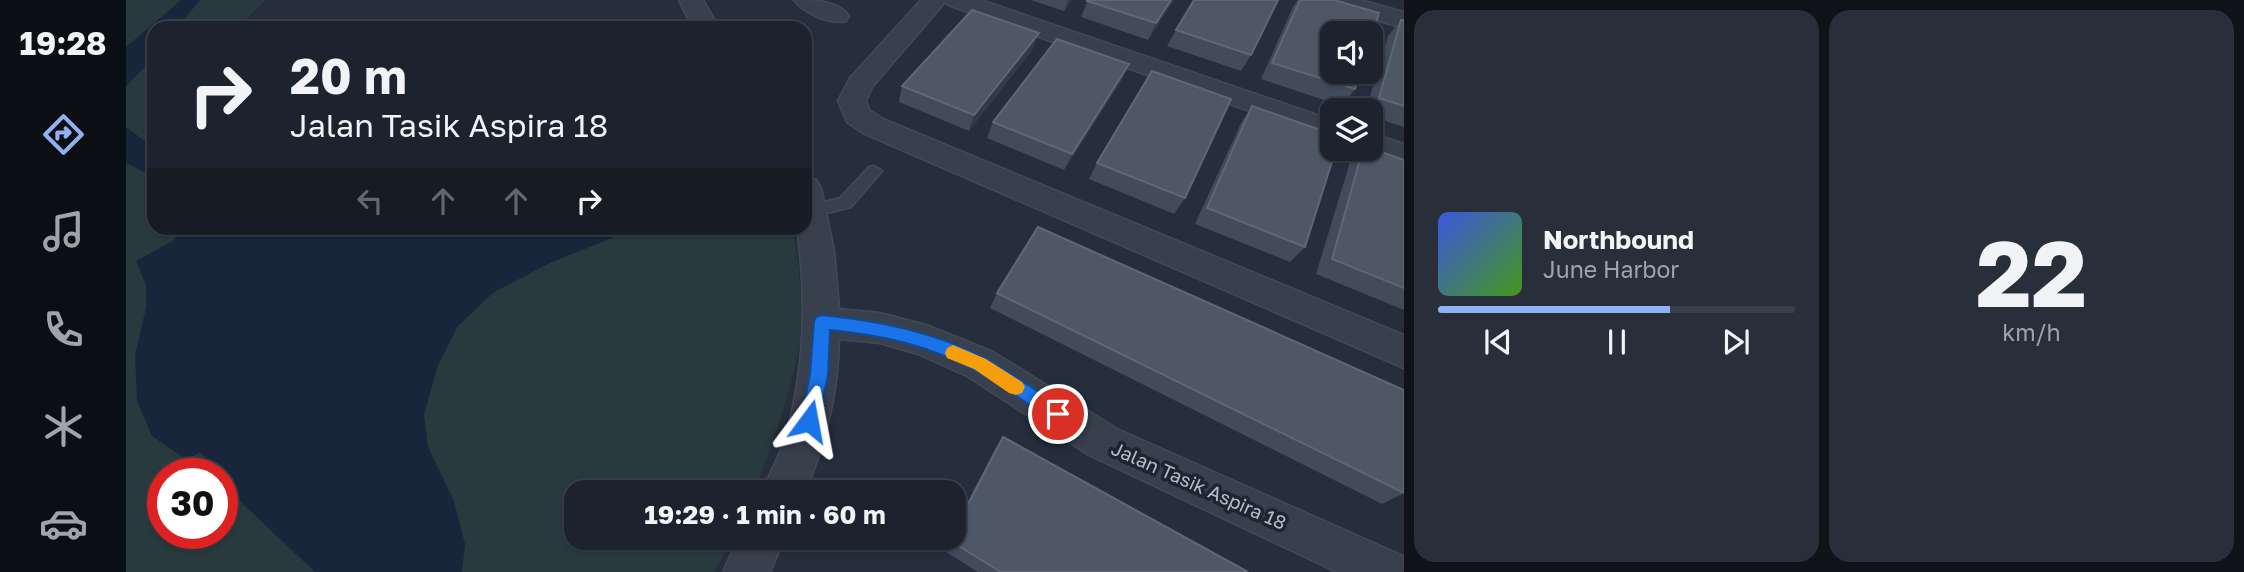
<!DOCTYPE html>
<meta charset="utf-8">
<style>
body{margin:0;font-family:"Golos Text",sans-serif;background:#292f3a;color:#f1f3f6;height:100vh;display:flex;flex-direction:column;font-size:26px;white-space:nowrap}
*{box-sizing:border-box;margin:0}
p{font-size:23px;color:#a0a4aa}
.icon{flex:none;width:38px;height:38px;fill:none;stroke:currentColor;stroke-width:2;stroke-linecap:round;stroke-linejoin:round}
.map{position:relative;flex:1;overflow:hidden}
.drawer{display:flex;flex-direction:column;gap:10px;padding:10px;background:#0f1319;width:840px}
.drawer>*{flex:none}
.top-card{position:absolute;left:21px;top:21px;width:665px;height:214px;border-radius:21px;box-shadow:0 2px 5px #0004,0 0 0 2px #3a3f4a;background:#1c222e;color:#f1f3f6;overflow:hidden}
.fabs{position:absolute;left:1194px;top:21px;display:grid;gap:14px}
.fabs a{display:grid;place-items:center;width:63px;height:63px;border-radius:14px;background:#1c222e;box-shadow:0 2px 5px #0004,0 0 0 2px #3a3f4a;font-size:35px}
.speed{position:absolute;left:21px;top:458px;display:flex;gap:14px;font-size:35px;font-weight:700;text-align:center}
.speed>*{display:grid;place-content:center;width:91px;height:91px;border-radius:50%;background:#1c222e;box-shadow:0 2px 5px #0004,0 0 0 2px #3a3f4a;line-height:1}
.speed .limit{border:10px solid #d22;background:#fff;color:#111}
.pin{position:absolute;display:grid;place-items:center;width:60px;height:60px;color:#fff;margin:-30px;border:4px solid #fff;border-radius:50%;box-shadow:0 2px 7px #0007}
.me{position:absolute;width:77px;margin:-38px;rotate:13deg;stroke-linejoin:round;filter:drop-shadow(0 0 5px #0008)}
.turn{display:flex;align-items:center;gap:24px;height:147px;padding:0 28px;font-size:32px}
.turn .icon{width:91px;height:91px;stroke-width:2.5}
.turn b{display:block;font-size:49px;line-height:60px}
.lanes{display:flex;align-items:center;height:66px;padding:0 28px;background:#0003;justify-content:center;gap:35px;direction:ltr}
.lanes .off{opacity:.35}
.drawer .card{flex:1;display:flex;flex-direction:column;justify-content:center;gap:10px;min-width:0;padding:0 24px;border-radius:21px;background:#292f3a}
.drawer .dial{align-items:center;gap:0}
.dial b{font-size:91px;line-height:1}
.song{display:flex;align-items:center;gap:21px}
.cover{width:84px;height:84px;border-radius:10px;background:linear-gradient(135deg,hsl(230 70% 55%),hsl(100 70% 35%))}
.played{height:7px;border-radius:4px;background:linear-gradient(90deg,#90b1f2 65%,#3a3f4a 65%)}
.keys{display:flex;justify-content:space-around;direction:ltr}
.drawer .tiles{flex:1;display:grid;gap:10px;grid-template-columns:repeat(2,1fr)}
.trip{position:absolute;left:438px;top:480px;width:402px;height:70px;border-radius:21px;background:#1c222e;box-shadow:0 2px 5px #0004,0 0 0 2px #3a3f4a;font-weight:700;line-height:70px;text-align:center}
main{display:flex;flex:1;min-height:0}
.tab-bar{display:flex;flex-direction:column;width:126px;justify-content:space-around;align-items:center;background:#0b0e12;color:#a0a4aa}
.tab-bar .icon{width:49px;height:49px}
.tab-bar .current{color:#90b1f2}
.tab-bar b{font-size:32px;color:#f1f3f6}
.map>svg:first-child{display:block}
.green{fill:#283a3e;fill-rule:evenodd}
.water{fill:#19253a}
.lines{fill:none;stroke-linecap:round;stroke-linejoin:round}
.lane-casing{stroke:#424956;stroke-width:3}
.street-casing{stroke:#424956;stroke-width:3}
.lane{fill:#39404d;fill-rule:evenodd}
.street{fill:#39404d;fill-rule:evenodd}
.wall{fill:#414b5a}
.shaded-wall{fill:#313a4a}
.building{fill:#4d5766;stroke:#5e6775;stroke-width:2}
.route{fill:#1a73e8;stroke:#114b97;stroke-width:2}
.slow{fill:#f59e0b}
.labels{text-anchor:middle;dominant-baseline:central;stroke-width:7;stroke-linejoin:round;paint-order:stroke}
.street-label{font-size:19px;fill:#b5bcc8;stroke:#1e2532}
</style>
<main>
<nav class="tab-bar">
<b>19:28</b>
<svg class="icon current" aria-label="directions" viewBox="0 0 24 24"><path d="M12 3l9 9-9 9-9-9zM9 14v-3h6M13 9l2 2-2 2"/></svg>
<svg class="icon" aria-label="music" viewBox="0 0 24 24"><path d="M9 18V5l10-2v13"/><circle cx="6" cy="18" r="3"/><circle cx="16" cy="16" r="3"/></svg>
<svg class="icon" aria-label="phone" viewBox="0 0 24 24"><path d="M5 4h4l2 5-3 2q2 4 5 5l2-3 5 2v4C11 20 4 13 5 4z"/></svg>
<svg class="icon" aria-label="climate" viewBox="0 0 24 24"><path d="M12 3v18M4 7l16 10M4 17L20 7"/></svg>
<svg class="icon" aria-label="car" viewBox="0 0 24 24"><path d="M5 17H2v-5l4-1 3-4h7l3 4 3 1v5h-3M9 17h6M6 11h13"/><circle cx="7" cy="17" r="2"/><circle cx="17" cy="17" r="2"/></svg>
</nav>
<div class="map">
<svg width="1278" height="572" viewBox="0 0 1278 572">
<rect width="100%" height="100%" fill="#262e3d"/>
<path class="green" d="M 0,0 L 140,0 L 122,17 L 116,28 L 28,28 L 28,228 L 666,228 C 672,255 677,302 675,330 C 670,383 646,442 628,492 L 450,492 L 450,537 L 607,537 L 588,572 L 0,572 ZM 37,474 L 96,474 L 96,534 L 37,534 Z"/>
<g class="water">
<path d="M 55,0 L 74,0 L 51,28 L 28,28 L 28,56 L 0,87 L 0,47 Z"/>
<path d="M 0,127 L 28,148 L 28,177 L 0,163 Z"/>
<path d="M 55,228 L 497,228 L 491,236 L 424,263 L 368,292 L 332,326 L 312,365 L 298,415 L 302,447 L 328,501 L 339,544 L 336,572 L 189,572 L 119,506 L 96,478 L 96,474 L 93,474 L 74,452 L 61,460 L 26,436 L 11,401 L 9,355 L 20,308 L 20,285 L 10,261 L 48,240 Z"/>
</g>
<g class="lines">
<defs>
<path id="lane" d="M 748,166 L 756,171 L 725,207 L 684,217 L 679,215 L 679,207 L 714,198 L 743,167 Z"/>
<g id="street">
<path d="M 553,0 L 577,0 L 593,28 L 567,28 Z"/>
<path d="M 668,0 C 687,0 711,0 723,16 L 720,21 C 704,25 677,13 668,0 Z"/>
<path d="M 795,0 L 855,0 L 1206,120 L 1206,140 L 822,5 L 820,1 L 746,87 L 740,101 L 743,110 L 757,119 L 1278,335 L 1278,368 L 737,133 L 721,122 L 712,101 L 724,78 Z"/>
<path d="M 1195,0 L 1234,0 L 1278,12 L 1278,28 L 1198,5 Z"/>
<path d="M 1244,133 L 1278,144 L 1278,165 L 1234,150 L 1244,149 Z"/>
<path d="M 679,177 L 690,180 L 695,188 L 708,251 L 713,309 L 754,313 L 800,325 L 867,352 L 991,429 L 1277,556 L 1278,572 L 1211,572 L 963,455 L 841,376 L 792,354 L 754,343 L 713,339 C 712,393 700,443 679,492 L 636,492 C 643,475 652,459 658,442 C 679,372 681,300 671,228 L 679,228 Z"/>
<path d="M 613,537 L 659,537 L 644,572 L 597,572 Z"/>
</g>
</defs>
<use href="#lane" class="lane-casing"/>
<use href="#street" class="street-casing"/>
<use href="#lane" class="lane"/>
<use href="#street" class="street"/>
</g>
<g class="wall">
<path d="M 905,0 L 946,0 L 938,11 Z"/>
<path d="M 962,0 L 1048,0 L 1022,40 L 955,17 Z"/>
<path d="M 1172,0 L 1208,0 L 1229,89 L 1216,106 L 1135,79 L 1167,7 Z"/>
<path d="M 1275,20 L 1278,20 L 1278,127 L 1244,116 L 1244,110 L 1240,110 L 1262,36 Z"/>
<path d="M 1050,30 L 1125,55 L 1115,71 L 1041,46 Z"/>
<path d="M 907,49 L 843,131 L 773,102 L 776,86 Z"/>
<path d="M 1003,64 L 995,81 L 938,170 L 861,138 L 867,122 Z"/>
<path d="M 1126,106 L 1179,247 L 1164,262 L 1069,224 L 1115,123 Z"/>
<path d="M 1236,149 L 1244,149 L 1278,160 L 1278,310 L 1190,274 L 1224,162 Z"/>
<path d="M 971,163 L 1059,198 L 1048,214 L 963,179 Z"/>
<path d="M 871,293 L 1278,493 L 1256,504 L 864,308 Z"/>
<path d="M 877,437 L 1122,572 L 852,572 L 817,550 L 823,537 L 828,537 L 828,529 L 869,449 Z"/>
</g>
<g class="shaded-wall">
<path d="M 942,0 L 946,0 L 938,11 Z"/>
<path d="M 1045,0 L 1048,0 L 1022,40 L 1030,23 Z"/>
<path d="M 913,33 L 907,49 L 843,131 L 848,115 Z"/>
<path d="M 1003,64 L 995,81 L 938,170 L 946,154 Z"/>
</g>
<g class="building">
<path d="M 962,0 L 1045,0 L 1030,23 L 961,1 Z"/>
<path d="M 1068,0 L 1152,0 L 1125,55 L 1050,30 Z"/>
<path d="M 1174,0 L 1208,0 L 1253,13 L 1244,42 L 1244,33 L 1206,33 L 1206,72 L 1235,72 L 1229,89 L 1146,63 Z"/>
<path d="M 846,10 L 913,33 L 848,115 L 776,86 Z"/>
<path d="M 1275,20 L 1278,20 L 1278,106 L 1253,98 Z"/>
<path d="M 931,39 L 1003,64 L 946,154 L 867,122 Z"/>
<path d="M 1026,71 L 1105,99 L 1059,198 L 971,163 Z"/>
<path d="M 1126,106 L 1206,134 L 1206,149 L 1210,149 L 1179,247 L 1081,208 Z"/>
<path d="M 1244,148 L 1278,160 L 1278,288 L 1206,259 L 1237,149 Z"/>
<path d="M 912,227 L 1278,390 L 1278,493 L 871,293 Z"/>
<path d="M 877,437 L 1122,572 L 875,572 L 823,540 L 825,537 L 828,537 L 828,531 Z"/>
</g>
<path class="route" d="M 696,315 C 753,321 809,332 861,359 C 887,374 912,392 938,408 L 941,414 L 938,419 L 932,422 L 925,419 C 900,403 875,384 848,370 C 803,345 754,335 704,330 L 702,375 L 692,421 L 689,427 L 683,430 L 676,427 L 674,421 L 684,375 L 688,322 L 690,317 Z"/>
<path class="slow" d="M 827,345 L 860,359 L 896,382 L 899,387 L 896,393 L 890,395 L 883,393 L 848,369 L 821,358 L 819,353 L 821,348 Z"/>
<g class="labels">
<g class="street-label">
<text transform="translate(1073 485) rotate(24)">Jalan Tasik Aspira 18</text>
</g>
</g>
</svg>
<div class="fabs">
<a><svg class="icon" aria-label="sound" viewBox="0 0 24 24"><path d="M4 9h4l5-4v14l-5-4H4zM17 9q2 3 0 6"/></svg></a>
<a><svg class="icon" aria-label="layers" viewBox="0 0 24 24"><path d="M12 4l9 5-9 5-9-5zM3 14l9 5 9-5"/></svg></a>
</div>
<div class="speed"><div class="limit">30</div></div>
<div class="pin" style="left:932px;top:414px;background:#d93025"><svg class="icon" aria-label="arrive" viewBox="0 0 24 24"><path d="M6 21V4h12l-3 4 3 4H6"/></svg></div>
<svg class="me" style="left:683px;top:421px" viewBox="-20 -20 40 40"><path d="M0-17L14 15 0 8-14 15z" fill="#1a73e8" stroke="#fff" stroke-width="4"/></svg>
<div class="trip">19:29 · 1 min · 60 m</div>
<div class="top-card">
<div class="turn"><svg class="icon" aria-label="right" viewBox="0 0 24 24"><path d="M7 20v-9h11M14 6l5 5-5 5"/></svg><div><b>20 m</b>Jalan Tasik Aspira 18</div></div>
<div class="lanes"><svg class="icon off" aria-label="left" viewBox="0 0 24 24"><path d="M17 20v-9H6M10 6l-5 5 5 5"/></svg><svg class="icon off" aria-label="ahead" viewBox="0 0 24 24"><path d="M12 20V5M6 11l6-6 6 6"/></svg><svg class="icon off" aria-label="ahead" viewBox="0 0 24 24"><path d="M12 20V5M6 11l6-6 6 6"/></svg><svg class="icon" aria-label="right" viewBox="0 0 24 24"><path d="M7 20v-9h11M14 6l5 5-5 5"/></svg></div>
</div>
</div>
<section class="drawer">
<div class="tiles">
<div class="card">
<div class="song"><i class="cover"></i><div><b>Northbound</b><p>June Harbor</p></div></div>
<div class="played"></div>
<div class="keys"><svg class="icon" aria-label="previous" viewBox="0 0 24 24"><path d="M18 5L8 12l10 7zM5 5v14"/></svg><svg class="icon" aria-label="pause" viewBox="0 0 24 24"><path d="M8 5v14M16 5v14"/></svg><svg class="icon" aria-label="next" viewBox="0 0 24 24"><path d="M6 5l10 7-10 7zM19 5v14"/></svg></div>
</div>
<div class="card dial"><b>22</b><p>km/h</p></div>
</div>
</section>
</main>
